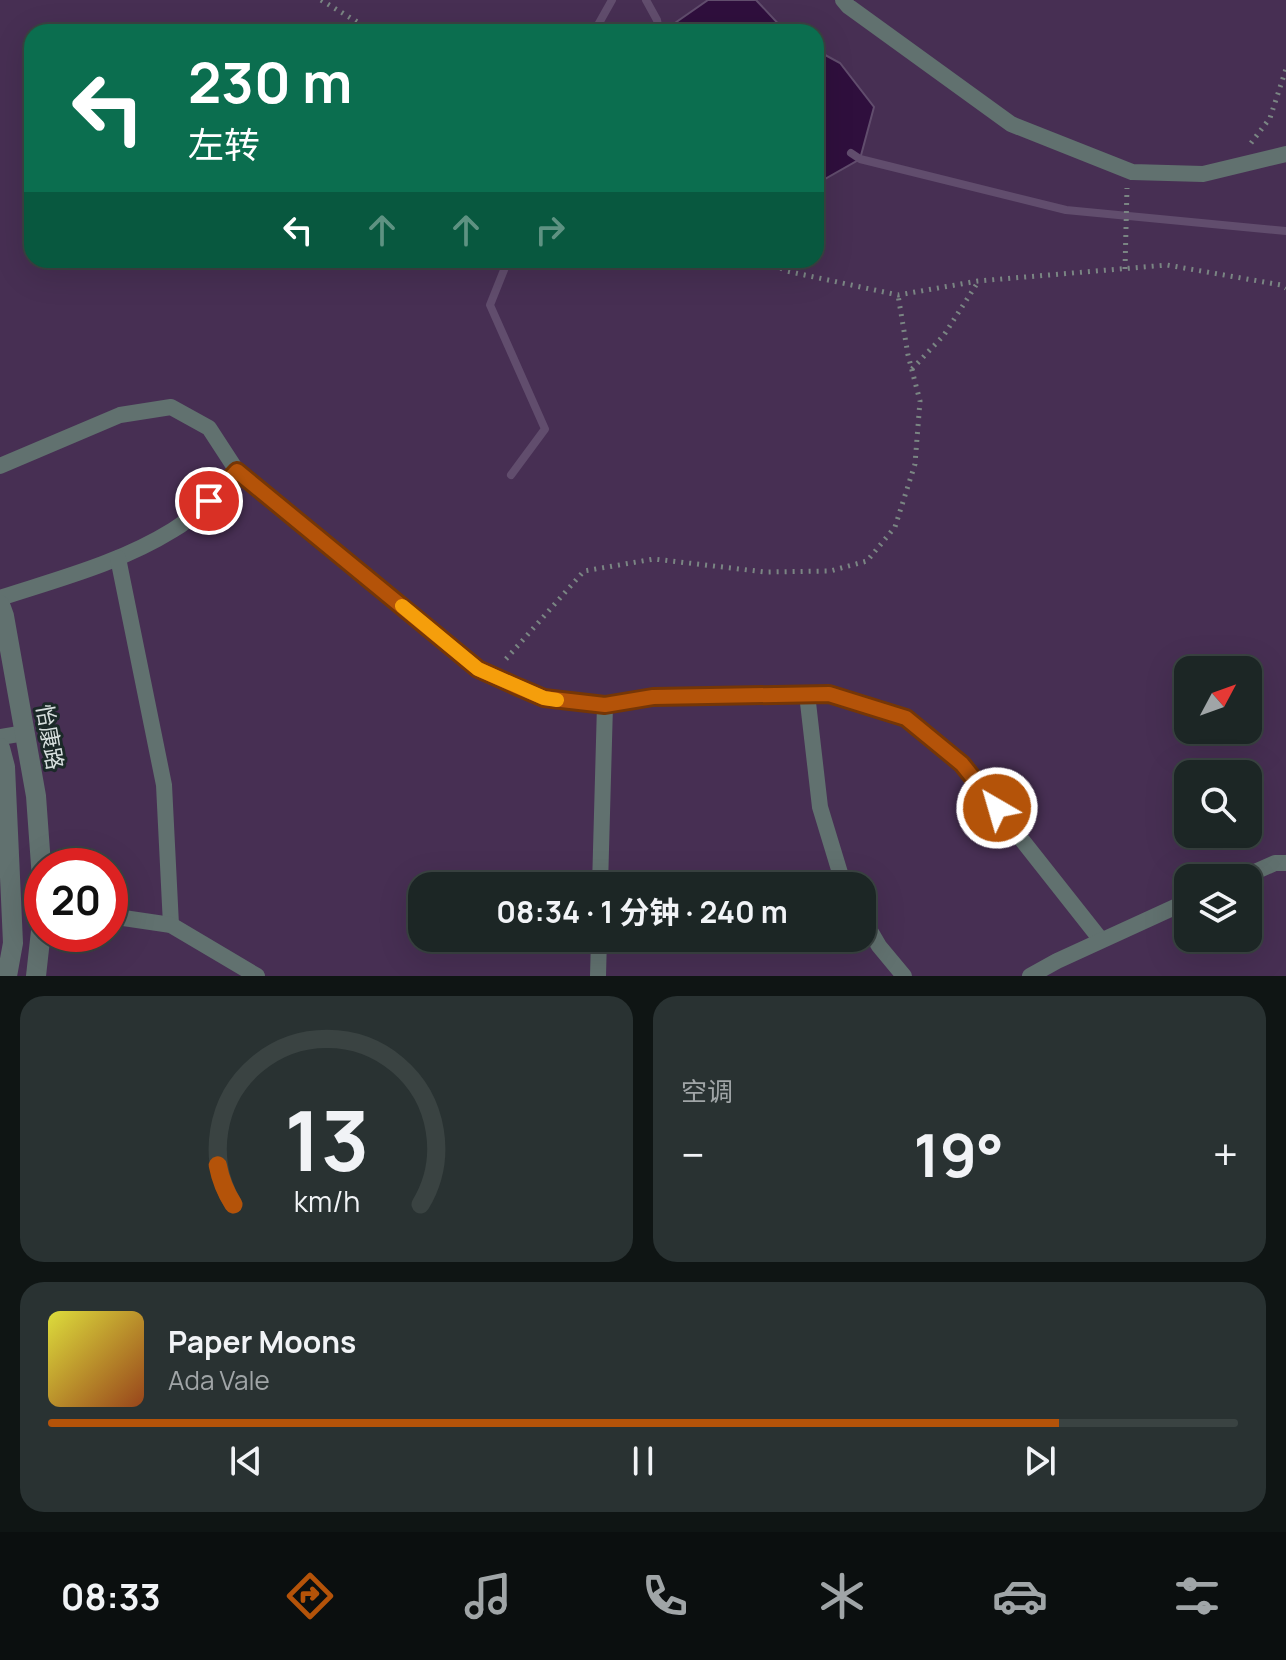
<!DOCTYPE html>
<html lang="zh">
<meta charset="utf-8">
<style>
body{margin:0;font-family:Manrope,"Noto Sans SC",sans-serif;background:#293232;color:#f1f3f6;height:100vh;display:flex;flex-direction:column;font-size:30px;white-space:nowrap}
*{box-sizing:border-box;margin:0}
p{font-size:26px;color:#a0a5a7}
.icon{flex:none;width:44px;height:44px;fill:none;stroke:currentColor;stroke-width:2;stroke-linecap:round;stroke-linejoin:round}
.map{position:relative;height:976px;overflow:hidden}
.panel{display:flex;flex-direction:column;gap:20px;padding:20px;background:#0f1514;flex:1}
.panel>*{flex:none}
.hud{position:absolute;left:24px;top:24px;width:800px;height:244px;border-radius:24px;box-shadow:0 8px 32px #0002,0 0 0 2px #3a4342;background:#0b6e4f;color:#fff;overflow:hidden}
.needle{width:52px;rotate:49deg}
.buttons{position:absolute;left:1174px;top:656px;display:grid;gap:16px}
.buttons a{display:grid;place-items:center;width:88px;height:88px;border-radius:16px;background:#1c2625;box-shadow:0 8px 32px #0002,0 0 0 2px #3a4342;font-size:40px}
.speed{position:absolute;left:24px;top:848px;display:flex;gap:16px;font-size:40px;font-weight:700;text-align:center}
.speed>*{display:grid;place-content:center;width:104px;height:104px;border-radius:50%;background:#1c2625;box-shadow:0 8px 32px #0002,0 0 0 2px #3a4342;line-height:1}
.speed .limit{border:12px solid #d22;background:#fff;color:#111}
.pin{position:absolute;display:grid;place-items:center;width:68px;height:68px;color:#fff;margin:-34px;border:4px solid #fff;border-radius:50%;box-shadow:0 2px 8px #0007}
.me{position:absolute;width:88px;margin:-44px;rotate:322deg;stroke-linejoin:round;filter:drop-shadow(0 0 6px #0008)}
.turn{display:flex;align-items:center;gap:28px;height:168px;padding:0 32px;font-size:36px}
.turn .icon{width:104px;height:104px;stroke-width:2.5}
.turn b{display:block;font-size:56px;line-height:68px}
.lanes{display:flex;align-items:center;height:76px;padding:0 32px;background:#0003;justify-content:center;gap:40px;direction:ltr}
.lanes .off{opacity:.35}
.big{font-size:60px;font-weight:700;line-height:1.1}
.panel .widget{flex:1;display:flex;flex-direction:column;justify-content:center;gap:12px;min-width:0;padding:0 28px;border-radius:24px;background:#293232}
.panel .dial{align-items:center;gap:0}
.dial svg{height:208px;overflow:visible;fill:none;stroke:#3a4342;stroke-width:7;stroke-linecap:round;text-anchor:middle}
.dial text{fill:#f1f3f6;stroke:none}
.song{display:flex;align-items:center;gap:24px}
.cover{width:96px;height:96px;border-radius:12px;background:linear-gradient(135deg,hsl(60 70% 55%),hsl(20 70% 35%))}
.played{height:8px;border-radius:4px;background:linear-gradient(90deg,#b45309 85%,#3a4342 85%)}
.keys{display:flex;justify-content:space-around;direction:ltr}
.heat{display:flex;justify-content:space-between;align-items:center;font-size:44px;direction:ltr}
.panel .tiles{flex:1;display:grid;gap:20px;grid-template-columns:1fr 1fr}
.widget:last-child{grid-column:span 2}
.trip{position:absolute;left:408px;top:872px;width:468px;height:80px;border-radius:24px;background:#1c2625;box-shadow:0 8px 32px #0002,0 0 0 2px #3a4342;font-weight:700;line-height:80px;text-align:center}
.dock{display:flex;height:128px;justify-content:space-around;align-items:center;background:#0b0f0f;color:#a0a5a7}
.dock .icon{width:56px;height:56px}
.dock .active{color:#b45309}
.dock b{font-size:36px;color:#f1f3f6}
.map>svg:first-child{display:block}
.green{fill:#472f53;fill-rule:evenodd}
.water{fill:#2f0f3d;stroke:#614d6d;stroke-width:2}
.lines{fill:none;stroke-linecap:round;stroke-linejoin:round}
.stream{stroke:#614d6d;stroke-width:8}
.path{stroke:#7a8583;stroke-width:5;stroke-dasharray:2 6;stroke-linecap:butt}
.lane{stroke:#61716f;stroke-width:16}
.street{stroke:#61716f;stroke-width:20}
.route-casing{stroke:#753606;stroke-width:20}
.route{stroke:#b45309;stroke-width:14}
.slow{stroke:#f59e0b;stroke-width:14}
.labels{text-anchor:middle;dominant-baseline:central;stroke-width:6;stroke-linejoin:round;paint-order:stroke}
.street-label{font-size:22px;fill:#d7dfde;stroke:#1b2928}
</style>
<div class="map">
<svg width="1286" height="976" viewBox="0 0 1286 976">
<rect width="100%" height="100%" fill="#253331"/>
<path class="green" d="M 0,0 L 1286,0 L 1286,976 L 0,976 ZM 32,32 L 816,32 L 816,260 L 32,260 ZM 1188,670 L 1248,670 L 1248,730 L 1188,730 ZM 1188,774 L 1248,774 L 1248,834 L 1188,834 ZM 42,866 L 110,866 L 110,934 L 42,934 ZM 1188,878 L 1248,878 L 1248,938 L 1188,938 ZM 422,886 L 862,886 L 862,938 L 422,938 Z"/>
<g class="water">
<path d="M 708,0 L 756,0 L 786,32 L 662,32 Z"/>
<path d="M 816,50 L 840,63 L 874,107 L 860,159 L 816,184 Z"/>
</g>
<g class="lines">
<g class="stream">
<path d="M 646,0 L 657,20 L 659,32"/>
<path d="M 594,32 L 612,0"/>
<path d="M 851,153 L 860,159 L 1066,210 L 1286,231"/>
<path d="M 508,260 L 490,305 L 545,429 L 511,475"/>
</g>
<g class="path">
<path d="M 321,0 L 374,32"/>
<path d="M 1251,143 L 1270,118 L 1286,69"/>
<path d="M 767,260 L 786,271 L 898,295 L 978,281 L 1167,265 L 1281,285 L 1286,288"/>
<path d="M 1125,269 L 1127,188"/>
<path d="M 912,369 L 944,335 L 978,282"/>
<path d="M 506,659 L 584,571 L 654,559 L 765,572 L 830,571 L 867,561 L 895,527 L 915,464 L 920,401 L 908,355 L 898,295"/>
</g>
<g class="lane">
<path d="M 843,0 L 848,6 L 1011,124 L 1132,172 L 1203,174 L 1286,154"/>
<path d="M 0,466 L 120,415 L 171,407 L 209,428 L 237,471 C 218,492 198,515 173,530 C 120,563 58,579 0,598"/>
<path d="M 237,471 L 478,669 L 544,698 L 605,705 L 653,697 L 829,694 L 906,718 L 962,764 L 1101,940"/>
<path d="M 118,558 L 164,785 L 171,925"/>
<path d="M 807,694 L 820,807 L 844,886"/>
<path d="M 0,737 L 25,733"/>
<path d="M 1241,878 L 1275,863 L 1286,863"/>
<path d="M 600,886 L 605,705"/>
<path d="M 110,916 L 171,925 L 257,976"/>
<path d="M 862,917 L 879,946 L 904,976"/>
<path d="M 598,976 L 599,938"/>
<path d="M 1030,976 L 1057,961 L 1188,901"/>
</g>
<g class="street">
<path d="M 0,605 L 4,616 L 36,796 L 42,879"/>
<path d="M 0,748 L 5,767 L 13,943 L 7,976"/>
<path d="M 36,976 L 42,922"/>
</g>
</g>
<g class="lines">
<defs>
<path id="route" d="M 209,501 L 237,471 L 478,669 L 518,687 L 544,698 L 605,705 L 653,697 L 829,694 L 906,718 L 962,764 L 997,808"/>
</defs>
<use href="#route" class="route-casing"/>
<use href="#route" class="route"/>
<path class="slow" d="M 402,606 L 478,669 L 544,698 L 557,700"/>
</g>
<g class="labels">
<g class="street-label">
<text transform="translate(50 737) rotate(80)">怡康路</text>
</g>
</g>
</svg>
<div class="buttons">
<a><svg class="needle" viewBox="-14 -14 28 28"><path d="M0-13l5 13h-10z" fill="#e53935"/><path d="M0 13l5-13h-10z" fill="#a0a5a7"/></svg></a>
<a><svg class="icon" aria-label="search" viewBox="0 0 24 24"><circle cx="10" cy="10" r="6"/><path d="M15 15l6 6"/></svg></a>
<a><svg class="icon" aria-label="layers" viewBox="0 0 24 24"><path d="M12 4l9 5-9 5-9-5zM3 14l9 5 9-5"/></svg></a>
</div>
<div class="speed"><div class="limit">20</div></div>
<div class="pin" style="left:209px;top:501px;background:#d93025"><svg class="icon" aria-label="arrive" viewBox="0 0 24 24"><path d="M6 21V4h12l-3 4 3 4H6"/></svg></div>
<svg class="me" style="left:997px;top:808px" viewBox="-20 -20 40 40"><circle r="17" fill="#b45309" stroke="#fff" stroke-width="3"/><path d="M0-11L8 9 0 5-8 9z" fill="#fff"/></svg>
<div class="trip">08:34 · 1 分钟 · 240 m</div>
<div class="hud">
<div class="turn"><svg class="icon" aria-label="left" viewBox="0 0 24 24"><path d="M17 20v-9H6M10 6l-5 5 5 5"/></svg><div><b>230 m</b>左转</div></div>
<div class="lanes"><svg class="icon" aria-label="left" viewBox="0 0 24 24"><path d="M17 20v-9H6M10 6l-5 5 5 5"/></svg><svg class="icon off" aria-label="ahead" viewBox="0 0 24 24"><path d="M12 20V5M6 11l6-6 6 6"/></svg><svg class="icon off" aria-label="ahead" viewBox="0 0 24 24"><path d="M12 20V5M6 11l6-6 6 6"/></svg><svg class="icon off" aria-label="right" viewBox="0 0 24 24"><path d="M7 20v-9h11M14 6l5 5-5 5"/></svg></div>
</div>
</div>
<section class="panel">
<div class="tiles">
<div class="widget dial"><svg viewBox="0 0 100 80">
<path d="M14 69A42 42 0 1 1 86 69"/>
<path d="M14 69A42 42 0 0 1 8 54" stroke="#b45309"/>
<text x="50" y="56" font-size="32" font-weight="700">13</text>
<text x="50" y="72" font-size="11">km/h</text>
</svg></div>
<div class="widget"><p>空调</p>
<div class="heat"><a>−</a><b class="big">19°</b><a>+</a></div>
</div>
<div class="widget">
<div class="song"><i class="cover"></i><div><b>Paper Moons</b><p>Ada Vale</p></div></div>
<div class="played"></div>
<div class="keys"><svg class="icon" aria-label="previous" viewBox="0 0 24 24"><path d="M18 5L8 12l10 7zM5 5v14"/></svg><svg class="icon" aria-label="pause" viewBox="0 0 24 24"><path d="M8 5v14M16 5v14"/></svg><svg class="icon" aria-label="next" viewBox="0 0 24 24"><path d="M6 5l10 7-10 7zM19 5v14"/></svg></div>
</div>
</div>
</section>
<nav class="dock">
<b>08:33</b>
<svg class="icon active" aria-label="directions" viewBox="0 0 24 24"><path d="M12 3l9 9-9 9-9-9zM9 14v-3h6M13 9l2 2-2 2"/></svg>
<svg class="icon" aria-label="music" viewBox="0 0 24 24"><path d="M9 18V5l10-2v13"/><circle cx="6" cy="18" r="3"/><circle cx="16" cy="16" r="3"/></svg>
<svg class="icon" aria-label="phone" viewBox="0 0 24 24"><path d="M5 4h4l2 5-3 2q2 4 5 5l2-3 5 2v4C11 20 4 13 5 4z"/></svg>
<svg class="icon" aria-label="climate" viewBox="0 0 24 24"><path d="M12 3v18M4 7l16 10M4 17L20 7"/></svg>
<svg class="icon" aria-label="car" viewBox="0 0 24 24"><path d="M5 17H2v-5l4-1 3-4h7l3 4 3 1v5h-3M9 17h6M6 11h13"/><circle cx="7" cy="17" r="2"/><circle cx="17" cy="17" r="2"/></svg>
<svg class="icon" aria-label="filters" viewBox="0 0 24 24"><path d="M4 7h16M4 17h16"/><circle cx="9" cy="7" r="2"/><circle cx="15" cy="17" r="2"/></svg>
</nav>
